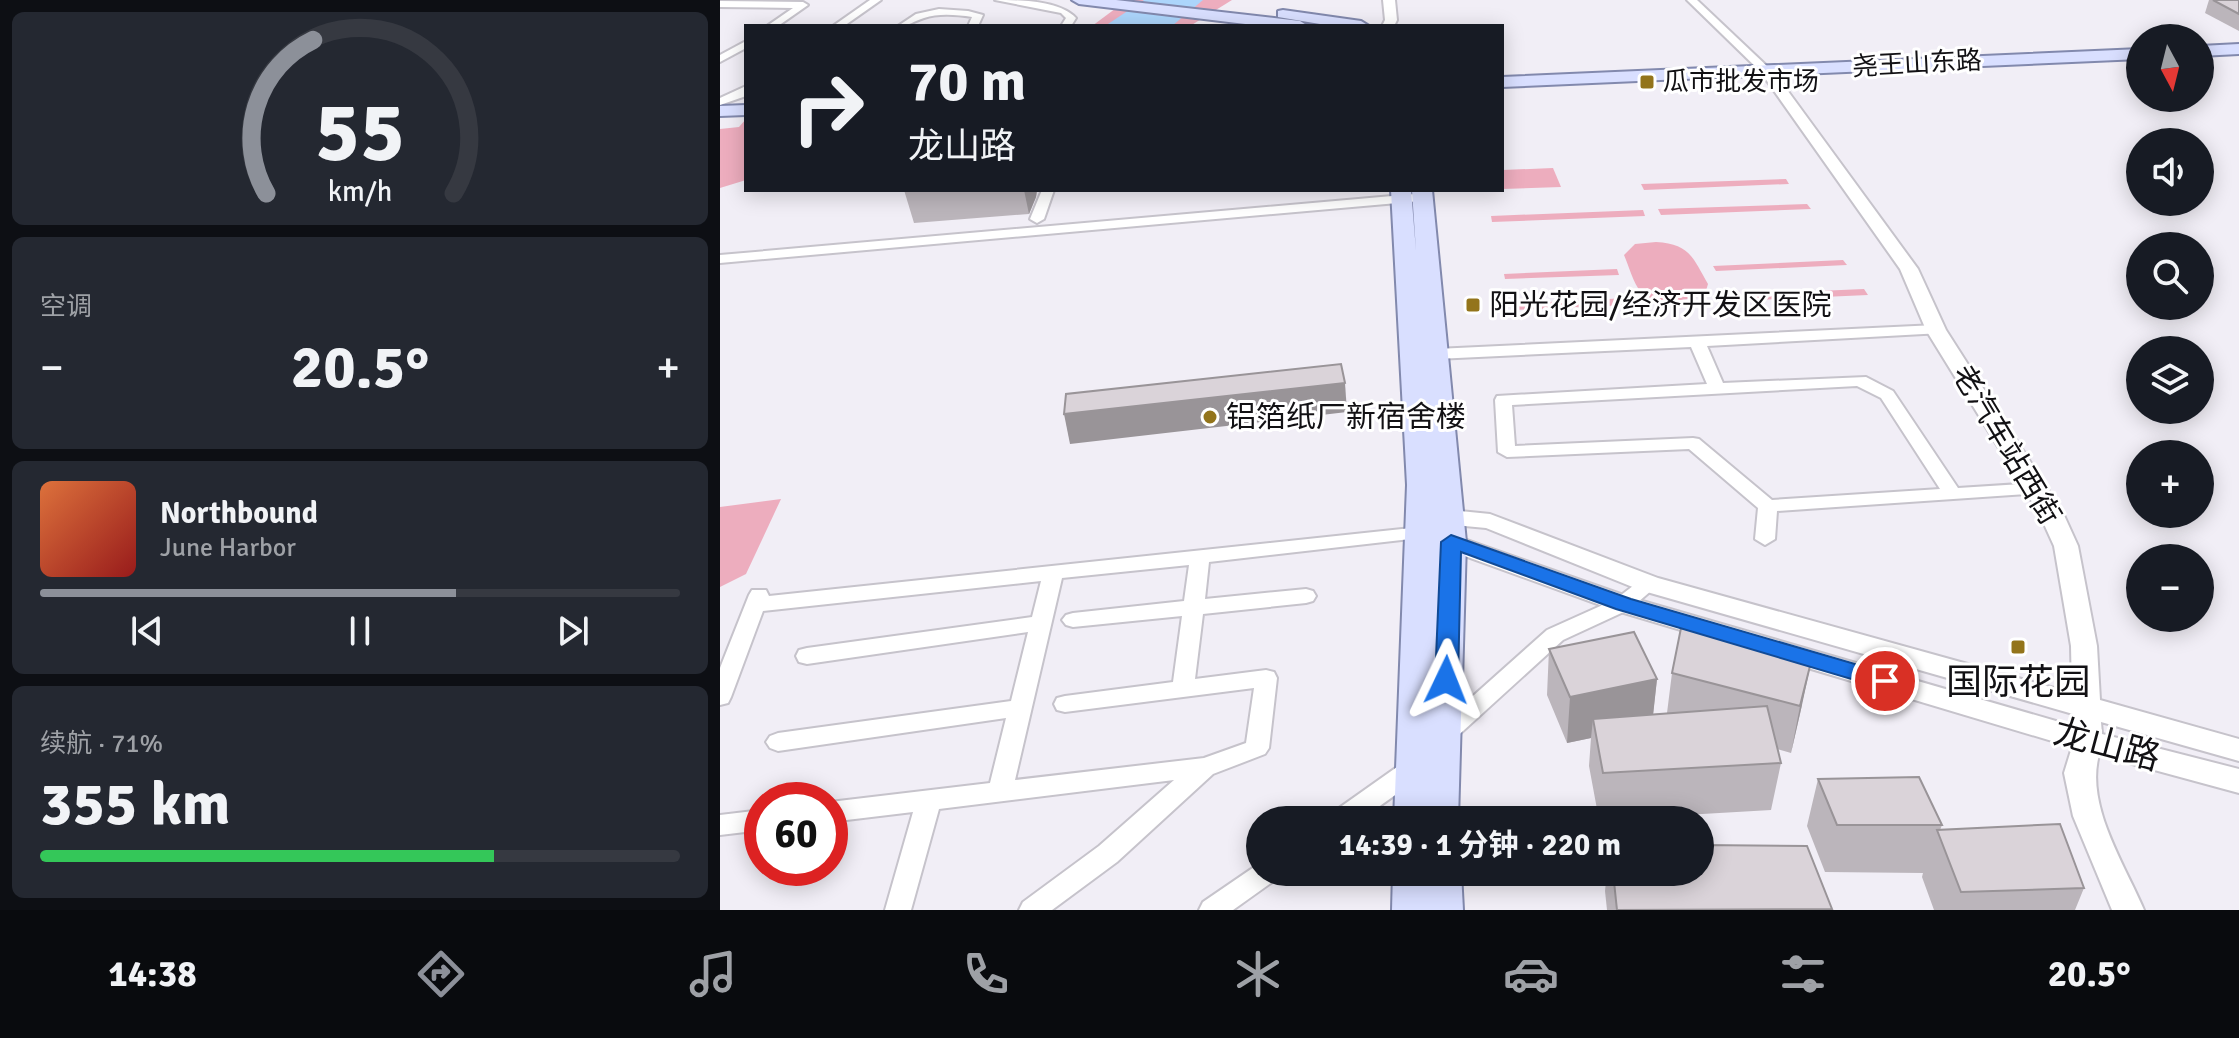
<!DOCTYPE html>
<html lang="zh">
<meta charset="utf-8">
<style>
body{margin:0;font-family:Signika,"Noto Sans SC",sans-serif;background:#242831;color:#f1f3f6;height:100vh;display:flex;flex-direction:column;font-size:30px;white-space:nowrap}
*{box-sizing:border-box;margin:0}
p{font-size:26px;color:#9ea1a6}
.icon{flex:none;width:44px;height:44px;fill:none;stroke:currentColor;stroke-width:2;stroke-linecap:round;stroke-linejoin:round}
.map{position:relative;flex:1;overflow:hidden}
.drawer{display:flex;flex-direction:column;gap:12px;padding:12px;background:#0d0f14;width:720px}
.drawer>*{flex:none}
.hud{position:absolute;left:24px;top:24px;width:760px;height:168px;border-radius:0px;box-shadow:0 4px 20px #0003;background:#171b24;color:#f1f3f6;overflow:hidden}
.needle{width:52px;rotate:173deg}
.tools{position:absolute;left:1406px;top:24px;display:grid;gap:16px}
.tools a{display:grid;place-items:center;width:88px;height:88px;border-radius:50%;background:#171b24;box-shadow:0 4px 20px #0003;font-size:40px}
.speed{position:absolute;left:24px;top:782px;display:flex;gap:16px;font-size:40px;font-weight:700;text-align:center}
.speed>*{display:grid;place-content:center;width:104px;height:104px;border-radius:50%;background:#171b24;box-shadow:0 4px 20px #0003;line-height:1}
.speed .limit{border:12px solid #d22;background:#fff;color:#111}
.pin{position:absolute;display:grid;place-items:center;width:68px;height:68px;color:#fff;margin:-34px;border:4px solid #fff;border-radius:50%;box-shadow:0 2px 8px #0007}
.me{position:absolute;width:88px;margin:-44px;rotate:2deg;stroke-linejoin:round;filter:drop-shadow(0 0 6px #0008)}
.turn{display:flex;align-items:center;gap:28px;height:168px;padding:0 32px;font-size:36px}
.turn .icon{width:104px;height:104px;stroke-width:2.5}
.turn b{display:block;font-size:56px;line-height:68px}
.big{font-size:60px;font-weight:700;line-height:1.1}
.drawer .widget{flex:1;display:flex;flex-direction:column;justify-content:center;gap:12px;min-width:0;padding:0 28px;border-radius:12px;background:#242831}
.drawer .dial{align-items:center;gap:0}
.dial svg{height:208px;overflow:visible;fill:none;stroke:#363941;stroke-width:7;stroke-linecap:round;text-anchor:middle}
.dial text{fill:#f1f3f6;stroke:none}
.song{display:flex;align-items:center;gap:24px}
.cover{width:96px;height:96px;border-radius:12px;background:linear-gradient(135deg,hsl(20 70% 55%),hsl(0 70% 35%))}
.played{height:8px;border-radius:4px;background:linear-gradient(90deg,#8c9099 65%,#363941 65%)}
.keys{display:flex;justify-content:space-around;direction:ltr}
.heat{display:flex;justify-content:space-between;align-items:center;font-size:44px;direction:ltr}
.charge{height:12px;border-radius:6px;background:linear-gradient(90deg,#34c759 71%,#363941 0)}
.trip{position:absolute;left:526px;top:806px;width:468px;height:80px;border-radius:40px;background:#171b24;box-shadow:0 4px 20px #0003;font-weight:700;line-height:80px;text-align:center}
.tabs{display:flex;height:128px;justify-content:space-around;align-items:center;background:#090b0e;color:#9ea1a6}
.tabs .icon{width:56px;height:56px}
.tabs .on{color:#8c9099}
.tabs b{font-size:36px;color:#f1f3f6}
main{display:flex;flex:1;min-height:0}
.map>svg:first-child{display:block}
.green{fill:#edadbe}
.water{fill:#acd5fb}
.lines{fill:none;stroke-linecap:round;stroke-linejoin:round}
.minor-casing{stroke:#c6c3cb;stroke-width:4}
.tertiary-casing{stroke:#c6c3cb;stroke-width:4}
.primary-casing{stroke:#8289ad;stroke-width:4}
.minor{fill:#fff;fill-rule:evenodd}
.tertiary{fill:#fff;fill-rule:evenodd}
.primary{fill:#d9dfff;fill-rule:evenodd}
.wall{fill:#bbb5bb}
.shaded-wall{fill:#999498}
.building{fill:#dad3d9;stroke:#999498;stroke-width:2}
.route{fill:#1a73e8;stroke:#114b97;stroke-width:2}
.poi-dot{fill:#93741b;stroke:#fff;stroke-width:3}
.labels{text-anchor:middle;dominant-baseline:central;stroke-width:6;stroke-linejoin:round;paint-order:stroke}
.far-street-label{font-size:26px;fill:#121114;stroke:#fff}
.far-poi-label{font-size:26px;fill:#121114;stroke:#fff;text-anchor:start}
.poi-label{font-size:30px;fill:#121114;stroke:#fff;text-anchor:start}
.street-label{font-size:30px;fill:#121114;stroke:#fff}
.near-poi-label{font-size:36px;fill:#121114;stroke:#fff}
.near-street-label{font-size:36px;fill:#121114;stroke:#fff}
</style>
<main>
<section class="drawer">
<div class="widget dial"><svg viewBox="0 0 100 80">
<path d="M14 69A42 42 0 1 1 86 69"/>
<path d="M14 69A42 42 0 0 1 32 10" stroke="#8c9099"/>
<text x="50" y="56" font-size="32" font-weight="700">55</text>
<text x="50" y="72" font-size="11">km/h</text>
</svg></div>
<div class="widget"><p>空调</p>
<div class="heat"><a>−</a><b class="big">20.5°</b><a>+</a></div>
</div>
<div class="widget">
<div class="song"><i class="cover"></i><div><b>Northbound</b><p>June Harbor</p></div></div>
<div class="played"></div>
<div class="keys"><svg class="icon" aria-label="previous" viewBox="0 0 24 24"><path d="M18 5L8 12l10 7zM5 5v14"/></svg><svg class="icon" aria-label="pause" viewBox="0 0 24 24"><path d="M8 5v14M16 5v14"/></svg><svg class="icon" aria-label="next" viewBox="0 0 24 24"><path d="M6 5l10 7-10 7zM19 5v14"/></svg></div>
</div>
<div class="widget"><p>续航 · 71%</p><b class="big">355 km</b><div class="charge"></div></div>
</section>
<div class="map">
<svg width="1519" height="910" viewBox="0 0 1519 910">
<rect width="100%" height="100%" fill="#f1eef6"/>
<g class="green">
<path d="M 407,0 L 512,0 L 470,26 L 372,26 Z"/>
<path d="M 26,119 L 26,180 L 0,188 L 0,129 L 19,127 Z"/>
<path d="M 833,168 L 841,187 L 782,189 L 782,170 Z"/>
<path d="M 1066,179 L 1069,184 L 924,190 L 921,184 Z"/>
<path d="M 1087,204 L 1091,209 L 941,215 L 938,209 Z"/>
<path d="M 923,210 L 925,216 L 772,222 L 771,216 Z"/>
<path d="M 936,242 C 970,244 973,258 988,284 L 985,294 C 971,301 932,305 921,292 C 913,283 909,266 904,255 L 915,244 Z"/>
<path d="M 1123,260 L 1127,265 L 996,271 L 993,266 Z"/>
<path d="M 897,269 L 899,275 L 785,279 L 784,274 Z"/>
<path d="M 1144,289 L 1148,295 L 1012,301 L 1009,295 Z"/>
<path d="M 908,298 L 910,305 L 792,310 L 790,304 Z"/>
<path d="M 61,499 L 26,574 L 0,587 L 0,507 Z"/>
</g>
<path class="water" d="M 424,0 L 483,0 L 452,26 L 385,26 Z"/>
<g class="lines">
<defs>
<g id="minor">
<path d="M 150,0 L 161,0 L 124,26 L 113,26 Z"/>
<path d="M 275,0 C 299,0 339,0 356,18 L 351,26 L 341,26 L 346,18 L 341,13 Z"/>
<path d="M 967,0 L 977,0 L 1050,69 L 1050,73 L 1042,73 Z"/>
<path d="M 0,1 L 83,2 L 88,5 L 58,26 L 47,26 L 73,8 L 0,7 Z"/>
<path d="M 219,9 L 248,11 L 263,15 L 258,26 L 248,26 L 252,17 C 237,15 219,13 204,18 C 194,21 189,26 178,26 L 196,14 Z"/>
<path d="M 26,41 L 26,48 L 0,62 L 0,55 Z"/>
<path d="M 26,86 L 26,96 L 0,105 L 0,98 Z"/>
<path d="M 322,190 L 334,190 L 324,219 L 317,223 L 310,219 Z"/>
<path d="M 695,194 L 702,198 L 700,201 L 0,263 L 0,255 Z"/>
<path d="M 1216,325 L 1224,330 L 1222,333 L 987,346 L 1003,383 L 1146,377 L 1173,391 L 1238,488 L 1316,483 L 1325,489 L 1323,493 L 1057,511 L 1055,539 L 1045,545 L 1035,539 L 1038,508 L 969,449 L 787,457 L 778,452 L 775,400 L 777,396 L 987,384 L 971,347 L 716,359 L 708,354 L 716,349 ZM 1137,386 L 1161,398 L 1220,489 L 1052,500 L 979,439 L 973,438 L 795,446 L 792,405 Z"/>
<path d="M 701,527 L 711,533 L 708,537 L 489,562 L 485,599 L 586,589 L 593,591 L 596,596 L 593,601 L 586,603 L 483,614 L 475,679 L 546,670 L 554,672 L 557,678 L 549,748 L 545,754 L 493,774 L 397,862 L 332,910 L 299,910 L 303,902 L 379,846 L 454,780 L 219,809 L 191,910 L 165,910 L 193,812 L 110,822 L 110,802 L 270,783 L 286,718 L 58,751 L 50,748 L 46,742 L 50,736 L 58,733 L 291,701 L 308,632 L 87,664 L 79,662 L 76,656 L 79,650 L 87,648 L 312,617 L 321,581 L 43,611 L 11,697 L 8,703 L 0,705 L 0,668 L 29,595 L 32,590 L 46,590 L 49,596 ZM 469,565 L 464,601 L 353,613 L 346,615 L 342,620 L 346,625 L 353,627 L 462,616 L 453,682 L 345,696 L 337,698 L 334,704 L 337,710 L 345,712 L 534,688 L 526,743 L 484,758 L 295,780 L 342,578 Z"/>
<path d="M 929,577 L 936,579 L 939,584 L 910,609 L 843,640 L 732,741 L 724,744 L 716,741 L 712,735 L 716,729 L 827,630 L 896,599 L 922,579 Z"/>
<path d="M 693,760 L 702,762 L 705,769 L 702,776 L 640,820 L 608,820 L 612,813 L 684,762 Z"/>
<path d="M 42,810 L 42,830 L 0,835 L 0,815 Z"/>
<path d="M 540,863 L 540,872 L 559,872 L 555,880 L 513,910 L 479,910 L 483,902 Z"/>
</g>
<g id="tertiary">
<path d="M 663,0 L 675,0 L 677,20 L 674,26 L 662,26 L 665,20 Z"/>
<path d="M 1046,67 L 1051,68 L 1198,269 L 1226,330 L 1343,513 L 1358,546 L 1377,646 L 1380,700 L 1519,739 L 1519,761 L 1381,722 L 1382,734 L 1519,769 L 1519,793 L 1379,755 C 1365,805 1405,865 1424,910 L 1392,910 L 1353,816 L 1344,773 L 1352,747 L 894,610 L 709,543 L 705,538 L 712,532 L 704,525 L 708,520 L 730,510 L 770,514 L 938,578 L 1352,693 L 1351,646 L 1334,546 L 1319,513 L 1206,330 L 1180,269 L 1040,71 ZM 734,525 L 766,528 L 920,590 L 1353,714 L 1353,726 L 912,598 L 721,531 Z"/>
</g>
<g id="primary">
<path d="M 352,0 L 396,0 L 580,21 L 588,26 L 542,26 L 359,4 Z"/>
<path d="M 563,10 L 641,21 L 649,26 L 612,26 L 558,17 L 558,11 Z"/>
<path d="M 1519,44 L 1519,54 L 1480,56 L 1480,46 Z"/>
<path d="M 1420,49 L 1420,59 L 782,87 L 782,77 Z"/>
<path d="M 26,105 L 26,115 L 0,116 L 0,106 Z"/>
<path d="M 671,190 L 691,190 L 696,251 L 692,190 L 712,190 L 746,542 L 738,820 L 674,820 L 687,485 Z"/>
<path d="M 673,872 L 741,872 L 743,910 L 672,910 Z"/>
</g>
</defs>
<use href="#minor" class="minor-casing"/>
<use href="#tertiary" class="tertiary-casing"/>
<use href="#primary" class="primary-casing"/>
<use href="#minor" class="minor"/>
<use href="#tertiary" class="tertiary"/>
<use href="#primary" class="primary"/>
</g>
<g class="wall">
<path d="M 1489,0 L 1519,0 L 1519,31 L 1485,13 Z"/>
<path d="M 184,190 L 317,190 L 316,197 L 309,214 L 194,223 Z"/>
<path d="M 829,649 L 937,679 L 933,714 L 947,713 L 952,673 L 1082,705 L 1071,753 L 1057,749 L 1061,763 L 1051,810 L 879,820 L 869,766 L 871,738 L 847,743 L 827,695 Z"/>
<path d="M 1098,779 L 1222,825 L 1220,830 L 1364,888 L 1355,910 L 1214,910 L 1202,877 L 1203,873 L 1105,872 L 1087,826 Z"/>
<path d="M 887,872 L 980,872 L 1112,910 L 887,910 L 885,891 Z"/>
</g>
<g class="shaded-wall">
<path d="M 304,190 L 317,190 L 316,197 L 309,214 Z"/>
<path d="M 625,383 L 627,412 L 350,444 L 344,414 Z"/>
<path d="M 1092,658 L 1082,705 L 1071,753 L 1080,706 Z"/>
<path d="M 937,679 L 932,725 L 873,719 L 871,738 L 847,743 L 850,697 Z"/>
</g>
<g class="building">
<path d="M 1493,0 L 1519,0 L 1519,14 Z"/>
<path d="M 621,364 L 625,383 L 344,414 L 346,394 Z"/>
<path d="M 961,628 L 1092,658 L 1080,706 L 952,673 Z"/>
<path d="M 914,632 L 937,679 L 850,697 L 829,649 Z"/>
<path d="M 1047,706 L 1061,763 L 883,773 L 873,719 Z"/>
<path d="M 1199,777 L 1222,825 L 1117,825 L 1098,779 Z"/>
<path d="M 1340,824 L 1364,888 L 1241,892 L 1217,830 Z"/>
<path d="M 980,845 L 1087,846 L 1112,909 L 897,910 L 893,872 L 980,872 Z"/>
</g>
<path class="route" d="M 731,535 L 911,599 L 1173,675 L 1176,681 L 1173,687 L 1165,689 L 896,609 L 741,552 L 738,680 L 734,686 L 726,688 L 718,686 L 715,680 L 721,542 Z"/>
<g class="poi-dot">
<rect x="919" y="74" width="16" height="16" rx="4"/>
<rect x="745" y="297" width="16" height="16" rx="4"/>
<circle cx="490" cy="417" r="8"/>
<rect x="1290" y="639" width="16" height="16" rx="4"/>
</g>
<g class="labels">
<g class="far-street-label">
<text transform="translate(1197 64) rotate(-3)">尧王山东路</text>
</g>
<g class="far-poi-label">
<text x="943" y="82">瓜市批发市场</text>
</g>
<g class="poi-label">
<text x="769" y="305">阳光花园/经济开发区医院</text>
<text x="506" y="417">铝箔纸厂新宿舍楼</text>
</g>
<g class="street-label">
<text transform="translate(1286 445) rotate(59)">老汽车站西街</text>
</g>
<g class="near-poi-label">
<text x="1298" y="682">国际花园</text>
</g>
<g class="near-street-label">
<text transform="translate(1387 745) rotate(15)">龙山路</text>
</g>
</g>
</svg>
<div class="tools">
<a><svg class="needle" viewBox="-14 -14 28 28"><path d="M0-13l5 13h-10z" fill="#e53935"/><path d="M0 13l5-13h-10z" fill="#9ea1a6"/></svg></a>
<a><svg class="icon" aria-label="sound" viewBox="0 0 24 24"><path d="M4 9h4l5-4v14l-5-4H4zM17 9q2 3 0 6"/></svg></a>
<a><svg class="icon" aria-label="search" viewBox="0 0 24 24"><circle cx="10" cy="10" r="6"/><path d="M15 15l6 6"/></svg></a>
<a><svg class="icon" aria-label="layers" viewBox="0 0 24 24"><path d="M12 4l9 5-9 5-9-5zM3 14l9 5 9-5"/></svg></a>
<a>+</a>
<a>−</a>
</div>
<div class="speed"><div class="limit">60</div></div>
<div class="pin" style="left:1165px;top:681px;background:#d93025"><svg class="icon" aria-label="arrive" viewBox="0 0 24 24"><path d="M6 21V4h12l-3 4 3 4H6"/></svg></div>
<svg class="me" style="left:726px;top:680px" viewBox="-20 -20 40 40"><path d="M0-17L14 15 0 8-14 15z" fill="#1a73e8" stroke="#fff" stroke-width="4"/></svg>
<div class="trip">14:39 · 1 分钟 · 220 m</div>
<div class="hud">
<div class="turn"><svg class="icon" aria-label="right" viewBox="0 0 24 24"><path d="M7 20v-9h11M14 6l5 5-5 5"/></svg><div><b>70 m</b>龙山路</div></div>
</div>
</div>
</main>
<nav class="tabs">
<b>14:38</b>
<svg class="icon on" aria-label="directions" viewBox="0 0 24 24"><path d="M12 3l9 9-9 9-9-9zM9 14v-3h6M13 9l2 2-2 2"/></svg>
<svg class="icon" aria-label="music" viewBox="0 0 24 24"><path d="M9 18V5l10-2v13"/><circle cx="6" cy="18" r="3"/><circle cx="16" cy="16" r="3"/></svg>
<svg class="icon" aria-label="phone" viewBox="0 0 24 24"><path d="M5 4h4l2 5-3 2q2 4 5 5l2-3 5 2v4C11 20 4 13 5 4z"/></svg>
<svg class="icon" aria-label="climate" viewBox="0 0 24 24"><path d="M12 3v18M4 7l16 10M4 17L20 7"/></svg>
<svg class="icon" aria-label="car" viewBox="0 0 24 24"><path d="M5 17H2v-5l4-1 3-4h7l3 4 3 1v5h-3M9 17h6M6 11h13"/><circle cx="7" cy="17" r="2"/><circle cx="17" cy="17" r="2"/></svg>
<svg class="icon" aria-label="filters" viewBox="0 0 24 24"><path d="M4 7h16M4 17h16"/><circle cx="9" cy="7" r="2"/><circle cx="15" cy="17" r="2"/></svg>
<b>20.5°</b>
</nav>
